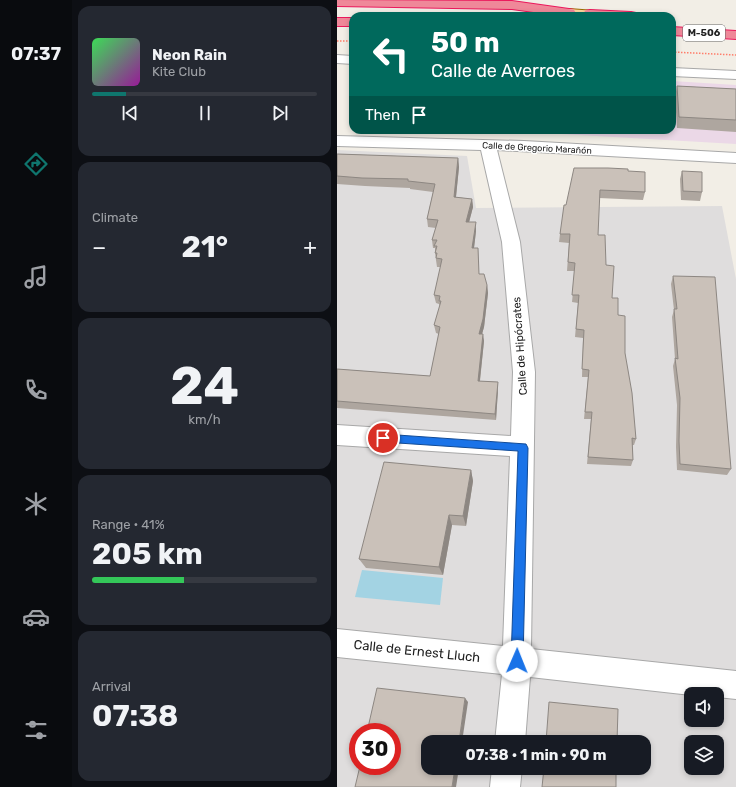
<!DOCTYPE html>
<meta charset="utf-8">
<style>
body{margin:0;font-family:Rubik,sans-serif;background:#242831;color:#f1f3f6;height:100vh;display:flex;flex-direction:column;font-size:15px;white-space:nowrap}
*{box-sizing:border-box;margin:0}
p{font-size:13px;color:#9ea1a6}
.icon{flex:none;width:22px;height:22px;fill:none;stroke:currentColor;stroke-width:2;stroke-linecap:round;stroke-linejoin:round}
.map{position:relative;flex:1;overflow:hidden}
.sheet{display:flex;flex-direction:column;gap:6px;padding:6px;background:#0d0f14;width:265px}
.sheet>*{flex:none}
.hud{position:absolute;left:12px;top:12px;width:327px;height:122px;border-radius:12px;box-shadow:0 2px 6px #0003;background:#00695c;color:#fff;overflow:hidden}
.controls{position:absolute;left:347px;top:687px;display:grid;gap:8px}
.controls a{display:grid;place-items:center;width:40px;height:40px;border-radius:8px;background:#171b24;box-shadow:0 2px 6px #0003;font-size:20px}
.speed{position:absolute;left:12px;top:723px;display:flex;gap:8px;font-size:20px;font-weight:700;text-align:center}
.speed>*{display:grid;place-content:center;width:52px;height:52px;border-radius:50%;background:#171b24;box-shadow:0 2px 6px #0003;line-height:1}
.speed .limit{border:6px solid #d22;background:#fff;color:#111}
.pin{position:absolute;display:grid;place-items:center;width:34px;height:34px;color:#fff;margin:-17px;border:2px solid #fff;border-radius:50%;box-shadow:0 1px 4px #0007}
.me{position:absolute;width:44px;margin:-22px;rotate:1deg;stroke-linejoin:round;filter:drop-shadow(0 0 3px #0008)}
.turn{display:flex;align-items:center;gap:14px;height:84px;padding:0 16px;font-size:18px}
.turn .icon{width:52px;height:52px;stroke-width:2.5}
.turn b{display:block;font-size:28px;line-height:34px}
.then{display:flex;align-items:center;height:38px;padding:0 16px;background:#0003;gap:8px;font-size:15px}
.big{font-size:30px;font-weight:700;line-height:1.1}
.sheet .widget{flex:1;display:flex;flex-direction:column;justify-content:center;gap:6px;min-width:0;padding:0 14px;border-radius:12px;background:#242831}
.sheet .dial{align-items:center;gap:0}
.dial b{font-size:52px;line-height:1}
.song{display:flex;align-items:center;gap:12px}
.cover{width:48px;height:48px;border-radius:6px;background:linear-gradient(135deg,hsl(130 70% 55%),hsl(300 70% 35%))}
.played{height:4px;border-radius:2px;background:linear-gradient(90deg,#0f766e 15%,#363941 15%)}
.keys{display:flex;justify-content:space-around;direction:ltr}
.heat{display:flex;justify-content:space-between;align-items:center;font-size:22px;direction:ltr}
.charge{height:6px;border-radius:3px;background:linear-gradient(90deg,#34c759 41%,#363941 0)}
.trip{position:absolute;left:84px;top:735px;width:230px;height:40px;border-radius:12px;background:#171b24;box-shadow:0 2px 6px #0003;font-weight:700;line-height:40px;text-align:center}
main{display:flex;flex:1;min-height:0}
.tabs{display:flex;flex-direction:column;width:72px;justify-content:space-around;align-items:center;background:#090b0e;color:#9ea1a6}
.tabs .icon{width:28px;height:28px}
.tabs .current{color:#0f766e}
.tabs b{font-size:18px;color:#f1f3f6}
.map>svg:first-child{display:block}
.residential{fill:#dfdddd;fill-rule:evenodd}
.industrial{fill:#ebd8e7}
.water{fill:#a3d3e3}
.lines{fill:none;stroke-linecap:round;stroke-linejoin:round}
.minor-casing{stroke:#a8a8a8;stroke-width:2}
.primary-casing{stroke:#9d6c00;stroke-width:2}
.motorway-casing{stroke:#eb185c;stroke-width:2}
.path{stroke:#ff7d6a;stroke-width:1.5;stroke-dasharray:1.5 1.5;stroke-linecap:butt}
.minor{fill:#fff;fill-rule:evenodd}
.primary{fill:#ffd79e;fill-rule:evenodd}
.motorway{fill:#ef8899;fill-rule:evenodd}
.wall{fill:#aea69f}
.shaded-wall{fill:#8d8782}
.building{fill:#cac1b9;stroke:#8d8782}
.route{fill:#1a73e8;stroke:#114b97}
.labels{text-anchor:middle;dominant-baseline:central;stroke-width:3;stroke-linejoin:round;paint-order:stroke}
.far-street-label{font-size:9px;fill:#212121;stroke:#fff}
.shield{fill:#fff;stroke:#646464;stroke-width:1}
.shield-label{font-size:10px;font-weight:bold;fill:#212121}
.street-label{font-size:11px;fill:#212121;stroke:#fff}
.near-street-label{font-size:13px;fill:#212121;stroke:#fff}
</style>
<main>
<nav class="tabs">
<b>07:37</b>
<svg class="icon current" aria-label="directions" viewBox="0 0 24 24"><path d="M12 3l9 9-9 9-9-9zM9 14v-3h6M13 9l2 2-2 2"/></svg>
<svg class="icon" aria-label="music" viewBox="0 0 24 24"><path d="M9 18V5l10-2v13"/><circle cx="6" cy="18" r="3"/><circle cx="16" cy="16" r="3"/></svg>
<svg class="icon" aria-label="phone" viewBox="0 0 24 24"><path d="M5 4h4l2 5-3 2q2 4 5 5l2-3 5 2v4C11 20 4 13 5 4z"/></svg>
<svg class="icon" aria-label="climate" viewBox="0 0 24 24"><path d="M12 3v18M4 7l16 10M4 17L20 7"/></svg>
<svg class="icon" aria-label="car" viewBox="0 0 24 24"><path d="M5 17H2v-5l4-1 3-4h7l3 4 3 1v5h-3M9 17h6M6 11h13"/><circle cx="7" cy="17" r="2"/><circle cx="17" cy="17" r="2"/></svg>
<svg class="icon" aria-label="filters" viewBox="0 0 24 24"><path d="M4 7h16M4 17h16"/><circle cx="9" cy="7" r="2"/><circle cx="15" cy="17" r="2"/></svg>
</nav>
<section class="sheet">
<div class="widget">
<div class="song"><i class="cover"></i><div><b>Neon Rain</b><p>Kite Club</p></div></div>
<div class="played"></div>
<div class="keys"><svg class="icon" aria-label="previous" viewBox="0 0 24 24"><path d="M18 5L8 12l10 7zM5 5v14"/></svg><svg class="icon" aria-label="pause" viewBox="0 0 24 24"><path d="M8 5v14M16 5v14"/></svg><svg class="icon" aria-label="next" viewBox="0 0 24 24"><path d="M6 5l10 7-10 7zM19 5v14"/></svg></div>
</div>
<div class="widget"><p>Climate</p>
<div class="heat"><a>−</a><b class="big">21°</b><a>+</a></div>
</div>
<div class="widget dial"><b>24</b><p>km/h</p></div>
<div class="widget"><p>Range · 41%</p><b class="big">205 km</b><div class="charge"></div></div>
<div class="widget"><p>Arrival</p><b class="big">07:38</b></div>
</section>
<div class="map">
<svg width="399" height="787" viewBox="0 0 399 787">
<rect width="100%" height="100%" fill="#f2eee6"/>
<path class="residential" d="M 0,150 L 130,156 L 139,208 L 385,206 L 399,279 L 399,787 L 0,787 ZM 354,694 L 380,694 L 380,720 L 354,720 ZM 21,732 L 55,732 L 55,766 L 21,766 ZM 91,742 L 307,742 L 307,768 L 91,768 ZM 354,742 L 380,742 L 380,768 L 354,768 Z"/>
<path class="industrial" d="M 335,81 L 399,85 L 399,144 L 189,132 L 190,130 L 335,130 Z"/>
<path class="water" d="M 25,570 L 106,578 L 103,605 L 18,597 Z"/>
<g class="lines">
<defs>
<g id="minor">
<path d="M 0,55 L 16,56 L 16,64 L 0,63 Z"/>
<path d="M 335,68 L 399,71 L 399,79 L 335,76 Z"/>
<path d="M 0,136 L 187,141 L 399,153 L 399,163 L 160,150 L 183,242 L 198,372 L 194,649 L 399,671 L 399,699 L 380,697 L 380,694 L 354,695 L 193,677 L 188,742 L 158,742 L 165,674 L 0,657 L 0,629 L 166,646 L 173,456 L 0,445 L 0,425 L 174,436 L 176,372 L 165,242 L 144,150 L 0,146 Z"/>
<path d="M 155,768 L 185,768 L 183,787 L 153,787 Z"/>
</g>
<path id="primary" d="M 232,9 L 258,11 L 260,14 L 258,16 L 227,16 L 225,13 L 227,10 Z"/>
<g id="motorway">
<path d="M 0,0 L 175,1 L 232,9 L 237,10 L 239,13 L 236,16 L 225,16 L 175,9 L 0,6 Z"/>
<path d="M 253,10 L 294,12 L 299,13 L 301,16 L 248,16 L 246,14 L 248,11 Z"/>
<rect x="0" y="18" width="16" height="8"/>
<path d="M 335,27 L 399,31 L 399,39 L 335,35 Z"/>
</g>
</defs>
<use href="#minor" class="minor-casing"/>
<use href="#primary" class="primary-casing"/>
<use href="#motorway" class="motorway-casing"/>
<g class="path">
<path d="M 0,41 L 16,41"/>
<path d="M 335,52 L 399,55"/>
</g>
<use href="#minor" class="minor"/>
<use href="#primary" class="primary"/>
<use href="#motorway" class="motorway"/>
</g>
<g class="wall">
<path d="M 340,86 L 399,89 L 399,132 L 340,128 L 338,97 Z"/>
<path d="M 0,154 L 121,158 L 122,167 L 119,197 L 135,199 L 136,207 L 132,222 L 139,231 L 137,248 L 141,248 L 142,274 L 150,285 L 151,293 L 147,327 L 145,334 L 147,341 L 143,381 L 161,382 L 161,389 L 159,420 L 0,408 L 0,369 L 93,376 L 102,334 L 99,333 L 97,325 L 103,306 L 102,304 L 99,303 L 97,295 L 104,267 L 100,267 L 98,253 L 98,248 L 96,248 L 95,240 L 99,228 L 91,227 L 90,219 L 96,192 L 73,189 L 73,188 L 28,186 L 0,184 Z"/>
<path d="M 291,171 L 308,192 L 306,200 L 262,198 L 261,235 L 269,265 L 275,298 L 281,315 L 288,353 L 299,439 L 297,445 L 295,445 L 296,460 L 294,466 L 250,464 L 254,419 L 247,419 L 251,377 L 245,377 L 246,338 L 238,337 L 241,303 L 235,302 L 238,271 L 230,271 L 232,243 L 222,242 L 223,234 L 229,205 Z"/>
<path d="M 345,171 L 365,192 L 363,201 L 344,200 L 343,179 Z"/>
<path d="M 336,276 L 394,469 L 390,475 L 340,470 L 339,447 L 340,405 L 336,366 L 338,359 L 335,317 L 337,310 L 334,284 Z"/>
<path d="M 134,470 L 136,481 L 129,526 L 115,525 L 106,575 L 29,568 L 22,559 Z"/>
</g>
<g class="shaded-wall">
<path d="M 121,158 L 122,167 L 118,206 L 117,197 Z"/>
<path d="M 135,199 L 136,207 L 130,230 L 129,222 Z"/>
<path d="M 139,222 L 139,231 L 136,256 L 135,248 Z"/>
<path d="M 150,285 L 151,293 L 147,327 L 143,341 L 142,334 Z"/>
<path d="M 146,334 L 147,341 L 142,388 L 141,381 Z"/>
<path d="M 161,382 L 161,389 L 159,420 L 158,414 Z"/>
<path d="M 134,470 L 136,481 L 129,526 L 126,516 Z"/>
<path d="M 112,515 L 115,525 L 106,575 L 102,567 Z"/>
<path d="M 128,698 L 131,702 L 125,742 L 122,742 Z"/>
<path d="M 118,768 L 122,768 L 119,787 L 115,787 Z"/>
</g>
<g class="building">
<path d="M 340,86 L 399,89 L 399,120 L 342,117 Z"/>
<path d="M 0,154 L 121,158 L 117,197 L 135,199 L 129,222 L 139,222 L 135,248 L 141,248 L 142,274 L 147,274 L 150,285 L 146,319 L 142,334 L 146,334 L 141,381 L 161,382 L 158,414 L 0,401 L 0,369 L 93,376 L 103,327 L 97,325 L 104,301 L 102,301 L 103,296 L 97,295 L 105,259 L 99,258 L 100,253 L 98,253 L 100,246 L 97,246 L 100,240 L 95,240 L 101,220 L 90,219 L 98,184 L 71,181 L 71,179 L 25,178 L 0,176 Z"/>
<path d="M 237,168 L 271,168 L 291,169 L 291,171 L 308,172 L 308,192 L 263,190 L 261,235 L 268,235 L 269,265 L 277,266 L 275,298 L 281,298 L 281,315 L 288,316 L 288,353 L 295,393 L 299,439 L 295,438 L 296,460 L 251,457 L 255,412 L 248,412 L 252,370 L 245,369 L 247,330 L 239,329 L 242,295 L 235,295 L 238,263 L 231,262 L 233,234 L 223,234 L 227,205 L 229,205 Z"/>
<path d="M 345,171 L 365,172 L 365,192 L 346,191 Z"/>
<path d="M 336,276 L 378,277 L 394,469 L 343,464 L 342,441 L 343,398 L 338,358 L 341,359 L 337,309 L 340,309 Z"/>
<path d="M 47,462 L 134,470 L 126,516 L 112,515 L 102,567 L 22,559 Z"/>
<path d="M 40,688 L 128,698 L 122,742 L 91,742 L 91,768 L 118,768 L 115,787 L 18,787 L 23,766 L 55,766 L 55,732 L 30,732 Z"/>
<path d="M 212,702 L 281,709 L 280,742 L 209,742 Z"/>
<path d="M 207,768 L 279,768 L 279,787 L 205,787 Z"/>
</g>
<path class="route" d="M 46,434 L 189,444 L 191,448 L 186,661 L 184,665 L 180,667 L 176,665 L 174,661 L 181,451 L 46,442 L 43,441 L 42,438 L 43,435 Z"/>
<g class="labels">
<g class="far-street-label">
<text transform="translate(200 148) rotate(3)">Calle de Gregorio Marañón</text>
</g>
<rect class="shield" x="346" y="25" width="42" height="16" rx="3"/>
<g class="shield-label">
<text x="367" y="33">M-506</text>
</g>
<g class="street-label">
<text transform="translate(183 346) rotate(-94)">Calle de Hipócrates</text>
</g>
<g class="near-street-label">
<text transform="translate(80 651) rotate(6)">Calle de Ernest Lluch</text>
</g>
</g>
</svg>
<div class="controls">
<a><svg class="icon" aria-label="sound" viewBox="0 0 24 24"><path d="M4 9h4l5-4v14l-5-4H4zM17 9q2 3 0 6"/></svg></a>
<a><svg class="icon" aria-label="layers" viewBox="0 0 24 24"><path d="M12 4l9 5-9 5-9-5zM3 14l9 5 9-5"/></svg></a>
</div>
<div class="speed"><div class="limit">30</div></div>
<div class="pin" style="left:46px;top:438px;background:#d93025"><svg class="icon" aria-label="arrive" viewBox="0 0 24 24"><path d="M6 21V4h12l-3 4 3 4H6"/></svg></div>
<svg class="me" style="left:180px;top:661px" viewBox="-20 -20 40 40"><circle r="19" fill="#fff"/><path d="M0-13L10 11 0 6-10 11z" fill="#1a73e8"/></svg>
<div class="trip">07:38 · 1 min · 90 m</div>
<div class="hud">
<div class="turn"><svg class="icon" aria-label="left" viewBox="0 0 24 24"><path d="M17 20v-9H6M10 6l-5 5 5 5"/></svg><div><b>50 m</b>Calle de Averroes</div></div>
<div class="then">Then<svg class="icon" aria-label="arrive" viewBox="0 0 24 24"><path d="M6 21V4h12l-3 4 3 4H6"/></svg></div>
</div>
</div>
</main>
